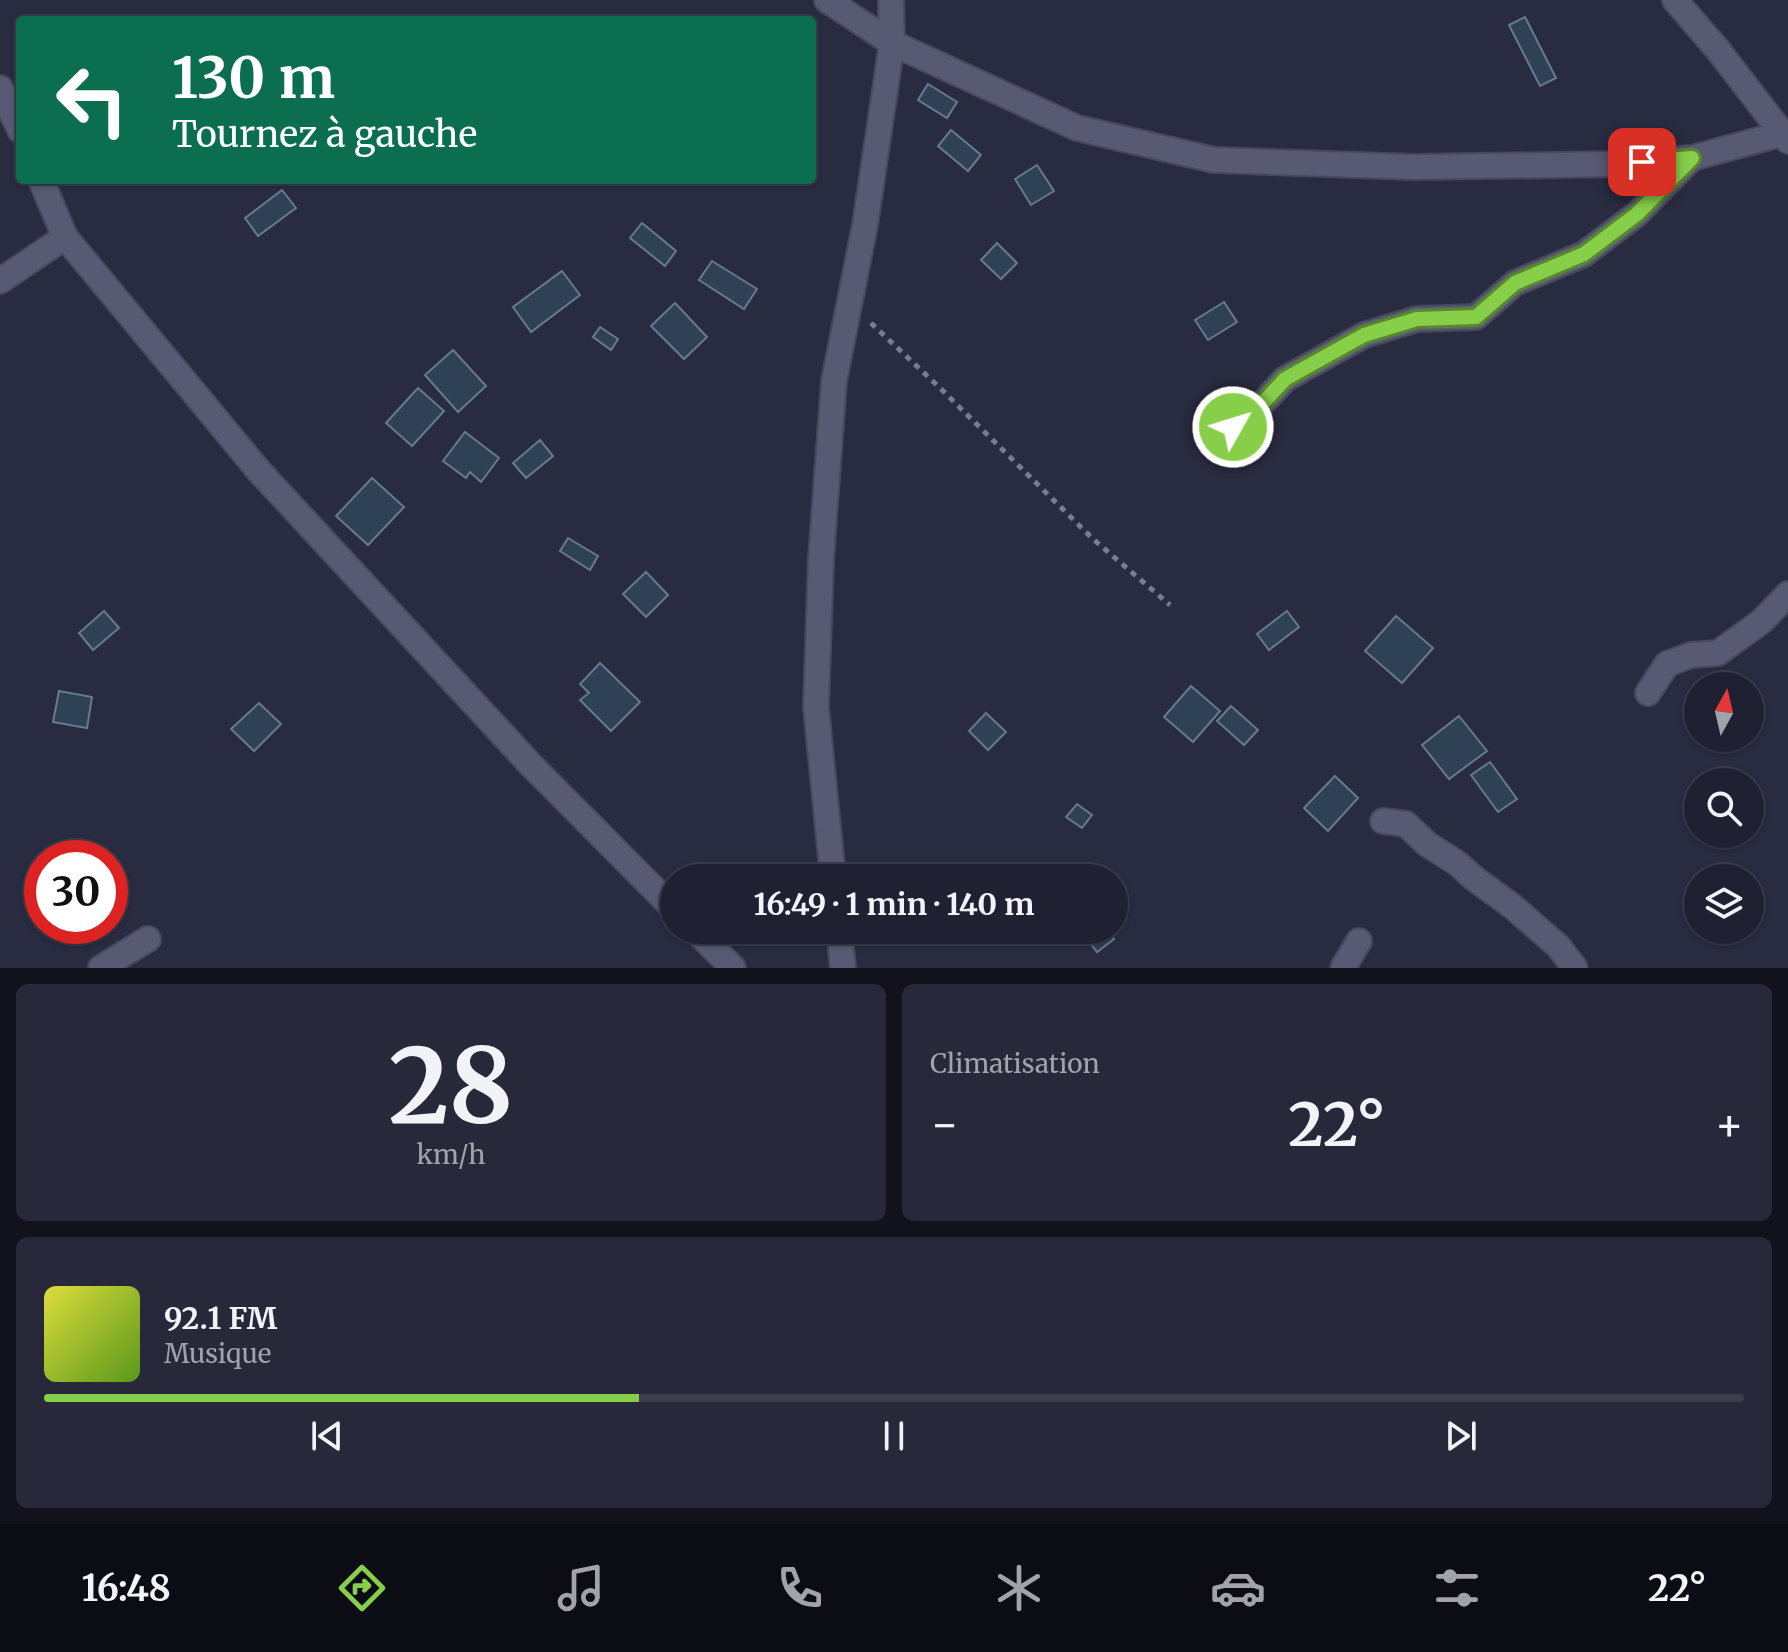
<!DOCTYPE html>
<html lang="fr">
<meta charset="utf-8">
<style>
body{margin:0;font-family:Merriweather,serif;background:#272839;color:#f1f3f6;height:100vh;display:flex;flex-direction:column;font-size:30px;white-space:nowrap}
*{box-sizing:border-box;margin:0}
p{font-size:26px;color:#a1a3ab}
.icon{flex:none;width:44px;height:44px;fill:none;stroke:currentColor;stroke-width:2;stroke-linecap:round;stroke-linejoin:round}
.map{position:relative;height:968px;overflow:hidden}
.details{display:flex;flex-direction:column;gap:16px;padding:16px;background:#11121b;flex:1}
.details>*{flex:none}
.top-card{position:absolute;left:16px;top:16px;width:800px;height:168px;border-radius:8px;box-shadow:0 2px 6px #0004,0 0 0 2px #3c3e4d;background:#0b6e4f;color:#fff;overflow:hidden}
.needle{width:52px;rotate:8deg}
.controls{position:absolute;left:1684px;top:672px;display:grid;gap:16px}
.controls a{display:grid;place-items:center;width:80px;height:80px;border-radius:50%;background:#1f2031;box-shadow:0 2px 6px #0004,0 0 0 2px #3c3e4d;font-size:40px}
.speed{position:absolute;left:24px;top:840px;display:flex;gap:16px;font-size:40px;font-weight:700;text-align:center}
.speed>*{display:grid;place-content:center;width:104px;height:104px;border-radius:50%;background:#1f2031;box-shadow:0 2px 6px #0004,0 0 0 2px #3c3e4d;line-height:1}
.speed .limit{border:12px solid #d22;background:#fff;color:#111}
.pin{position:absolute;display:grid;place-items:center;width:68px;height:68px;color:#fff;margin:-34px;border-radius:16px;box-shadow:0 4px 12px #0006}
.me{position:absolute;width:88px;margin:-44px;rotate:51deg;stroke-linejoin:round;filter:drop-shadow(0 0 6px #0008)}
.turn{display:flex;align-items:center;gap:28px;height:168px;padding:0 24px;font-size:36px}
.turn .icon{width:104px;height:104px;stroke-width:2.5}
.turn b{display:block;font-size:56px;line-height:68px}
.big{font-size:60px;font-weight:700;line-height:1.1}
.details .tile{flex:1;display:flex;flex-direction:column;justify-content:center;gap:12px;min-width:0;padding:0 28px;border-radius:12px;background:#272839}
.details .dial{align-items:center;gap:0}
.dial b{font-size:104px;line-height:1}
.song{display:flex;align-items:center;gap:24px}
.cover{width:96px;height:96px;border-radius:12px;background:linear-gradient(135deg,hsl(60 70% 55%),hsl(90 70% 35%))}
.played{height:8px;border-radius:4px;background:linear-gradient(90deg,#88cf49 35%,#3c3e4d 35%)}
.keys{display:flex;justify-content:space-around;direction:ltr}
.heat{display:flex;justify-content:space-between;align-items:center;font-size:44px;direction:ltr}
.details .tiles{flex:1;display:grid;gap:16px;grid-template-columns:1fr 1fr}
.tile:last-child{grid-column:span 2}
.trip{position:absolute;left:660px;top:864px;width:468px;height:80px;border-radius:40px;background:#1f2031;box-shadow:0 2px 6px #0004,0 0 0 2px #3c3e4d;font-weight:700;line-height:80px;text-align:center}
.menu{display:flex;height:128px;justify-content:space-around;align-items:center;background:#0c0d14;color:#a1a3ab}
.menu .icon{width:56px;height:56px}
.menu .active{color:#88cf49}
.menu b{font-size:36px;color:#f1f3f6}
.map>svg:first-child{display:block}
.building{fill:#2f4154;stroke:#667a8f;stroke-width:2}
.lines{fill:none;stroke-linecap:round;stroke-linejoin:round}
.minor-casing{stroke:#47485b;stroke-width:28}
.path{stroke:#797b8e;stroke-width:5;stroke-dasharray:6 6;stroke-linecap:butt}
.minor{stroke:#585a74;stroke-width:24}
.route-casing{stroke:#58872f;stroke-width:20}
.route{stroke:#88cf49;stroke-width:14}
</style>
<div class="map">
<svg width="1788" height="968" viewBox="0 0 1788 968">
<rect width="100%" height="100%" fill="#292b41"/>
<g class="building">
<path d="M 1525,17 L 1556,78 L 1540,86 L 1509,25 Z"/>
<path d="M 928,84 L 957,102 L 947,118 L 918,100 Z"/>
<path d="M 951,130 L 981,155 L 968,171 L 938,146 Z"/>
<path d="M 1037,165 L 1054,191 L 1031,205 L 1015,179 Z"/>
<path d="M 282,190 L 296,208 L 258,236 L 245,218 Z"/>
<path d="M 642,223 L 676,251 L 665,266 L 630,238 Z"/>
<path d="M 997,243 L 1017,263 L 1001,279 L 981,260 Z"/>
<path d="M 712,261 L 757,289 L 744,309 L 699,280 Z"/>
<path d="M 562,271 L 580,295 L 531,332 L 513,307 Z"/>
<path d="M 1224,302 L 1237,322 L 1208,340 L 1195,320 Z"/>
<path d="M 675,303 L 707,337 L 684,359 L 651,326 Z"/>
<path d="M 600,327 L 618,339 L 611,350 L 593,337 Z"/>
<path d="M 453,350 L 486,386 L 458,412 L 425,375 Z"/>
<path d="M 418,388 L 444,411 L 412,446 L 386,423 Z"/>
<path d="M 465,432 L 499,458 L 481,482 L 470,472 L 466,478 L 443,461 Z"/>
<path d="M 540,440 L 553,456 L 526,478 L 513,463 Z"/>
<path d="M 372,478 L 404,507 L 368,545 L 336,516 Z"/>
<path d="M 568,538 L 598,556 L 590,570 L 560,551 Z"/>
<path d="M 646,572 L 668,595 L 646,617 L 623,594 Z"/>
<path d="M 104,611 L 119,628 L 93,650 L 79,633 Z"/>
<path d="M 1287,611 L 1299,627 L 1269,650 L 1257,634 Z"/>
<path d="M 1396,616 L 1433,648 L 1402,683 L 1365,651 Z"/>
<path d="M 600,663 L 640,702 L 611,731 L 580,700 L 589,693 L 580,684 Z"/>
<path d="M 1191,686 L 1220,711 L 1193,742 L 1164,717 Z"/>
<path d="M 59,691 L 92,697 L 87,728 L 53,722 Z"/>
<path d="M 259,703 L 281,724 L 254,751 L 231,729 Z"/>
<path d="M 1231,706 L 1258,730 L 1244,745 L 1217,721 Z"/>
<path d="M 986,713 L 1006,732 L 988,750 L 969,731 Z"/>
<path d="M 1459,716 L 1487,751 L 1449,779 L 1422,745 Z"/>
<path d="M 1490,762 L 1517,799 L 1498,812 L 1471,775 Z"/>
<path d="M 1335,776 L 1358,798 L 1328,831 L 1304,808 Z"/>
<path d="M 1077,804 L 1092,815 L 1082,828 L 1066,817 Z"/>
<path d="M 1080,930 L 1107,930 L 1114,939 L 1097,952 Z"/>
</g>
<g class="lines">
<defs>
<g id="minor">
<path d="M 827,0 L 892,43 L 1077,128 L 1214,160 L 1415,167 L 1617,164 L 1692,158 L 1788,132"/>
<path d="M 1675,0 L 1718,50 L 1788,141"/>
<path d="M 0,88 L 20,130"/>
<path d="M 41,180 L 65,237 L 259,471 L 530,764 L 674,909"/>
<path d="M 0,281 L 65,237"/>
<path d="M 1233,427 L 1260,406 L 1285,379 L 1364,335 L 1417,319 L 1476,317 L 1515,283 L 1584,254 L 1637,214 L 1692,158"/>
<path d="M 1648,693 L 1667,664 L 1691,655 L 1718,653 L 1762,621 L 1788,594"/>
<path d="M 1383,821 L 1406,824 L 1427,844 L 1457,863 L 1475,879 L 1512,906 L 1558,946 L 1575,968"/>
<path d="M 833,878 L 816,707 L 821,559 L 834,381 L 865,225 L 892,43 L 891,0"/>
<path d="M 695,930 L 733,968"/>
<path d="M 839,930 L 843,968"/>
<path d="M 101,968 L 148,939"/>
<path d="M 1343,968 L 1359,941"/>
</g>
</defs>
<use href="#minor" class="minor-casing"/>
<path class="path" d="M 871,323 L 940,388 L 1093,539 L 1170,605"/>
<use href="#minor" class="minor"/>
</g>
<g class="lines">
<defs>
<path id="route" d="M 1233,427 L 1260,406 L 1285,379 L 1364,335 L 1417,319 L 1476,317 L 1515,283 L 1584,254 L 1637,214 L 1692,158 L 1642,162"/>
</defs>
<use href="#route" class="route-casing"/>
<use href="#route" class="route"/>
</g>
</svg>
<div class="controls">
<a><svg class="needle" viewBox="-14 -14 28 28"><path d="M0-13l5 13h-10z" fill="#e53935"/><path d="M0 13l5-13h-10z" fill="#a1a3ab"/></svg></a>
<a><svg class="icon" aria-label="search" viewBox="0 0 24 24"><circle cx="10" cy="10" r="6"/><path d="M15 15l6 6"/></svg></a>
<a><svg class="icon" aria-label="layers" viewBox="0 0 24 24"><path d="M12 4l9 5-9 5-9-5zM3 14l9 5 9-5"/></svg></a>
</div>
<div class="speed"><div class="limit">30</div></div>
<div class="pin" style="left:1642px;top:162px;background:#d93025"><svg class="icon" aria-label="arrive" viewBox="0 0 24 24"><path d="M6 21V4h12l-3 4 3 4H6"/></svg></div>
<svg class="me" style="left:1233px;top:427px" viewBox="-20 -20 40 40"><circle r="17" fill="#88cf49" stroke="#fff" stroke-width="3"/><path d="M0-11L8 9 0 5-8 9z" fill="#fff"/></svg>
<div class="trip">16:49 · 1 min · 140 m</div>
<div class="top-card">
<div class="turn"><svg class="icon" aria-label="left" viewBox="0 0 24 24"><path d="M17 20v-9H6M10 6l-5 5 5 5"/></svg><div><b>130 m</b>Tournez à gauche</div></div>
</div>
</div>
<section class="details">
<div class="tiles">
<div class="tile dial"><b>28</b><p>km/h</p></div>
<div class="tile"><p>Climatisation</p>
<div class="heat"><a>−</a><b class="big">22°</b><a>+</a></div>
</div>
<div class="tile">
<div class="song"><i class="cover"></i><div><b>92.1 FM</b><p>Musique</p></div></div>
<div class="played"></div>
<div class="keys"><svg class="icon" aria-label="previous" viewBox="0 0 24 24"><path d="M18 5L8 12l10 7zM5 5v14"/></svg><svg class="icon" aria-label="pause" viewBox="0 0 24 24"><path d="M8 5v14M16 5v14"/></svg><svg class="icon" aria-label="next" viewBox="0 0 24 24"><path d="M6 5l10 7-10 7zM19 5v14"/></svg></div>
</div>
</div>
</section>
<nav class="menu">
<b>16:48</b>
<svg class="icon active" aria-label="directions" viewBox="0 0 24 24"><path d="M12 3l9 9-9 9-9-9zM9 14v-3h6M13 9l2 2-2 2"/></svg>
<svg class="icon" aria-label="music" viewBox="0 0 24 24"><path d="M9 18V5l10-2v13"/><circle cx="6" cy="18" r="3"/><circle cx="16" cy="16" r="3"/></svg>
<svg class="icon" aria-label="phone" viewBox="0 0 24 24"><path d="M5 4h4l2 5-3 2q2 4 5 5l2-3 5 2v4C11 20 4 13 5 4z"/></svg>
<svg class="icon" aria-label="climate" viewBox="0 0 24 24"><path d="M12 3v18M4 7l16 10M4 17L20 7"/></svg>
<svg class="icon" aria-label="car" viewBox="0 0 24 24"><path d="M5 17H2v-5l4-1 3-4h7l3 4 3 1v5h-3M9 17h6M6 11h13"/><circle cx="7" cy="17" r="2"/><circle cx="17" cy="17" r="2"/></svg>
<svg class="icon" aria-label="filters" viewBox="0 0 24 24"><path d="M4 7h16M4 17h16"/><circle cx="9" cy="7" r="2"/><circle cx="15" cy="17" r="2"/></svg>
<b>22°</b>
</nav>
